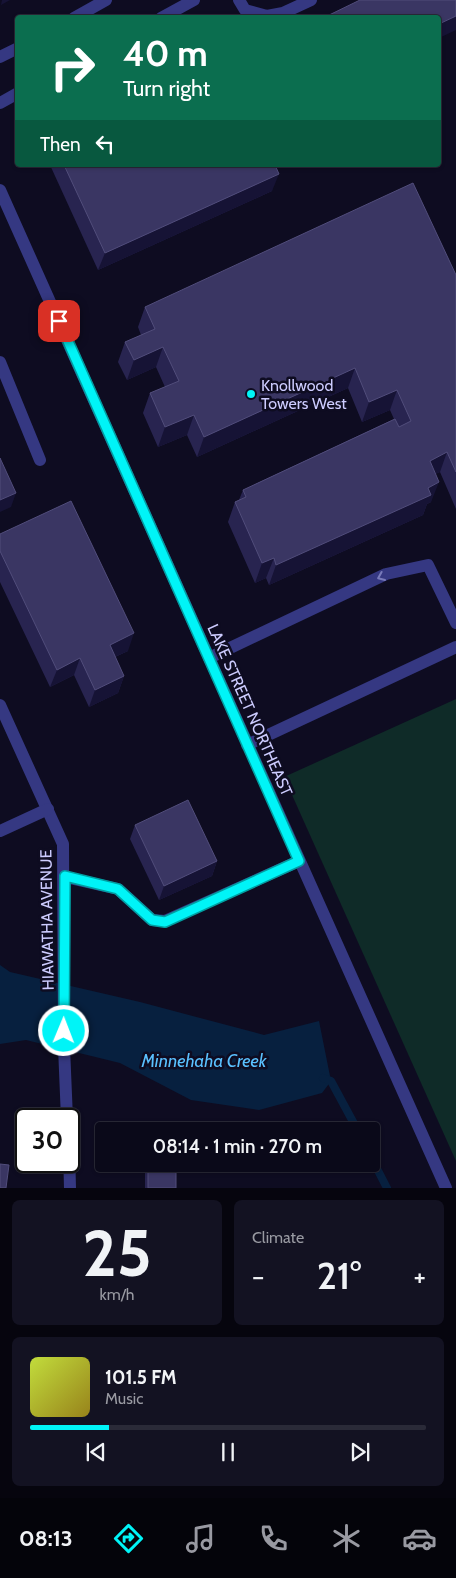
<!DOCTYPE html>
<meta charset="utf-8">
<style>
body{margin:0;font-family:Cabin,sans-serif;background:#131222;color:#f1f3f6;height:100vh;display:flex;flex-direction:column;font-size:19px;white-space:nowrap}
*{box-sizing:border-box;margin:0}
p{font-size:16px;color:#999aa2}
.icon{flex:none;width:28px;height:28px;fill:none;stroke:currentColor;stroke-width:2;stroke-linecap:round;stroke-linejoin:round}
.map{position:relative;height:1188px;overflow:hidden}
.panel{display:flex;flex-direction:column;gap:12px;padding:12px;background:#06050e;flex:1}
.panel>*{flex:none}
.hud{position:absolute;left:15px;top:15px;width:426px;height:152px;border-radius:5px;box-shadow:0 1px 4px #0004,0 0 0 1px #2a2a38;background:#0b6e4f;color:#fff;overflow:hidden}
.speed{position:absolute;left:15px;top:1108px;display:flex;gap:10px;font-size:25px;font-weight:700;text-align:center}
.speed>*{display:grid;place-content:center;width:65px;height:65px;border-radius:50%;background:#0a0919;box-shadow:0 1px 4px #0004,0 0 0 1px #2a2a38;line-height:1}
.speed .limit{border:2px solid #111;border-radius:8px;background:#fff;color:#111}
.pin{position:absolute;display:grid;place-items:center;width:42px;height:42px;color:#fff;margin:-21px;border-radius:10px;box-shadow:0 2px 8px #0006}
.me{position:absolute;width:55px;margin:-28px;rotate:1deg;stroke-linejoin:round;filter:drop-shadow(0 0 4px #0008)}
.turn{display:flex;align-items:center;gap:18px;height:105px;padding:0 25px;font-size:22px}
.turn .icon{width:65px;height:65px;stroke-width:2.5}
.turn b{display:block;font-size:35px;line-height:42px}
.then{display:flex;align-items:center;height:48px;padding:0 25px;background:#0003;gap:10px;font-size:19px}
.big{font-size:38px;font-weight:600;line-height:1.1}
.panel .card{flex:1;display:flex;flex-direction:column;justify-content:center;gap:8px;min-width:0;padding:0 18px;border-radius:8px;background:#131222}
.panel .dial{align-items:center;gap:0}
.dial b{font-size:65px;line-height:1}
.song{display:flex;align-items:center;gap:15px}
.cover{width:60px;height:60px;border-radius:8px;background:linear-gradient(135deg,hsl(70 70% 55%),hsl(50 70% 35%))}
.played{height:5px;border-radius:2px;background:linear-gradient(90deg,#00f4f7 20%,#2a2a38 20%)}
.keys{display:flex;justify-content:space-around;direction:ltr}
.heat{display:flex;justify-content:space-between;align-items:center;font-size:28px;direction:ltr}
.panel .tiles{flex:1;display:grid;gap:12px;grid-template-columns:1fr 1fr}
.card:last-child{grid-column:span 2}
.trip{position:absolute;left:95px;top:1122px;width:285px;height:50px;border-radius:5px;background:#0a0919;box-shadow:0 1px 4px #0004,0 0 0 1px #2a2a38;font-weight:600;line-height:50px;text-align:center}
.tab-bar{display:flex;height:80px;justify-content:space-around;align-items:center;background:#04040a;color:#999aa2}
.tab-bar .icon{width:35px;height:35px}
.tab-bar .on{color:#00f4f7}
.tab-bar b{font-size:22px;color:#f1f3f6}
.map>svg:first-child{display:block}
.green{fill:#0f2b28}
.water{fill:#07203f}
.lines{fill:none;stroke-linecap:round;stroke-linejoin:round}
.stream{stroke:#07203f;stroke-width:8}
.minor{stroke:#353882;stroke-width:12}
.wall{fill:#282450}
.shaded-wall{fill:#161335}
.building{fill:#3a3663;stroke:#514d7b}
.oneway{stroke:#797bba}
.route-casing{stroke:#009fa1;stroke-width:12}
.route{stroke:#00f4f7;stroke-width:9}
.poi-dot{fill:#00f4f7;stroke:#0e0c21;stroke-width:2}
.labels{text-anchor:middle;dominant-baseline:central;stroke-width:5;stroke-linejoin:round;paint-order:stroke}
.poi-label{font-size:16px;fill:#cdccff;stroke:#0e0c21;text-anchor:start}
.street-label{font-size:16px;fill:#cdccff;stroke:#0e0c21}
.water-label{font-size:18px;font-style:italic;fill:#5ac1ff;stroke:#0e0c21}
</style>
<div class="map">
<svg width="456" height="1188" viewBox="0 0 456 1188">
<rect width="100%" height="100%" fill="#0e0c21"/>
<path class="green" d="M 456,699 L 456,1161 L 284,777 Z"/>
<path class="water" d="M 0,965 L 10,972 L 140,1002 L 264,1035 L 319,1021 L 331,1081 L 322,1093 L 259,1110 L 191,1100 L 120,1063 L 26,1040 L 0,1044 Z"/>
<g class="lines">
<g class="stream">
<path d="M 323,1078 L 331,1081 L 358,1131"/>
<path d="M 371,1157 L 387,1188"/>
</g>
<g class="minor">
<path d="M 239,0 L 245,10 L 267,16 L 283,13 L 311,0"/>
<path d="M 74,18 L 106,0"/>
<path d="M 161,18 L 194,0"/>
<path d="M 0,57 L 18,48"/>
<path d="M 0,103 L 18,93"/>
<path d="M 0,190 L 446,1188"/>
<path d="M 0,362 L 40,460"/>
<path d="M 209,658 L 386,574 L 428,565 L 456,623"/>
<path d="M 0,705 L 63,844 L 64,1047 L 67,1119"/>
<path d="M 247,745 L 456,647"/>
<path d="M 0,831 L 48,809"/>
<path d="M 65,877 L 118,889 L 152,920 L 165,921 L 299,861"/>
<path d="M 69,1149 L 70,1188"/>
</g>
</g>
<g class="wall">
<path d="M 50,165 L 275,165 L 272,191 L 98,270 Z"/>
<path d="M 456,275 L 456,509 L 440,472 L 435,474 L 431,502 L 427,504 L 423,515 L 269,585 L 266,578 L 255,583 L 228,522 L 235,502 L 239,500 L 243,490 L 394,419 L 390,410 L 362,422 L 348,388 L 197,457 L 187,435 L 158,447 L 143,413 L 150,393 L 165,387 L 156,367 L 127,380 L 118,362 L 125,342 L 141,335 L 138,327 L 145,307 Z"/>
<path d="M 0,534 L 128,651 L 115,657 L 124,676 L 118,693 L 89,707 L 74,675 L 50,687 L 0,582 Z"/>
<path d="M 135,825 L 217,861 L 212,876 L 159,900 L 130,839 Z"/>
<path d="M 147,1164 L 176,1164 L 176,1188 L 145,1188 L 145,1169 Z"/>
</g>
<g class="shaded-wall">
<path d="M 2,0 L 10,0 L 1,5 Z"/>
<path d="M 456,16 L 456,30 L 439,38 L 439,24 Z"/>
<path d="M 279,174 L 272,191 L 98,270 L 105,253 Z"/>
<path d="M 163,347 L 156,367 L 127,380 L 134,360 Z"/>
<path d="M 355,368 L 348,388 L 197,457 L 204,437 Z"/>
<path d="M 397,390 L 390,410 L 362,422 L 369,402 Z"/>
<path d="M 194,415 L 187,435 L 158,447 L 165,427 Z"/>
<path d="M 447,452 L 440,472 L 422,481 L 430,461 Z"/>
<path d="M 439,482 L 431,502 L 427,504 L 423,515 L 269,585 L 276,565 Z"/>
<path d="M 16,493 L 11,507 L 0,512 L 0,500 Z"/>
<path d="M 274,558 L 266,578 L 255,583 L 262,563 Z"/>
<path d="M 134,633 L 128,651 L 103,662 L 110,645 Z"/>
<path d="M 80,658 L 74,675 L 50,687 L 57,670 Z"/>
<path d="M 124,676 L 118,693 L 89,707 L 95,690 Z"/>
<path d="M 217,861 L 212,876 L 159,900 L 164,886 Z"/>
</g>
<g class="building">
<path d="M 360,0 L 456,0 L 456,16 L 439,24 L 439,18 L 323,18 Z"/>
<path d="M 64,165 L 275,165 L 279,174 L 105,253 Z"/>
<path d="M 413,183 L 456,275 L 456,472 L 447,452 L 430,461 L 439,482 L 428,488 L 431,495 L 276,565 L 274,558 L 262,563 L 235,502 L 246,497 L 243,490 L 395,419 L 399,427 L 411,421 L 397,390 L 369,402 L 355,368 L 204,437 L 194,415 L 165,427 L 150,393 L 179,381 L 163,347 L 134,360 L 125,342 L 155,329 L 145,307 Z"/>
<path d="M 0,458 L 16,493 L 0,500 Z"/>
<path d="M 71,501 L 134,633 L 110,645 L 124,676 L 95,690 L 80,658 L 57,670 L 0,551 L 0,534 Z"/>
<path d="M 188,800 L 217,861 L 164,886 L 135,825 Z"/>
<path d="M 0,1164 L 9,1165 L 6,1188 L 0,1188 Z"/>
<rect x="148" y="1164" width="28" height="24"/>
</g>
<defs><path id="oneway-chevron" d="M-2-3.5L2.5 0L-2 3.5" fill="none" stroke-width="1.6" stroke-linecap="round" stroke-linejoin="round" transform="scale(1.25)"/></defs>
<use class="oneway" href="#oneway-chevron" transform="translate(381 577) rotate(157)"/>
<g class="lines">
<defs>
<path id="route" d="M 59,321 L 299,861 L 165,922 L 152,920 L 118,889 L 65,876 L 64,1031"/>
</defs>
<use href="#route" class="route-casing"/>
<use href="#route" class="route"/>
</g>
<circle class="poi-dot" cx="251" cy="394" r="5"/>
<g class="labels">
<g class="poi-label">
<text x="261" y="385">Knollwood<tspan x="261" dy="18">Towers West</tspan></text>
</g>
<g class="street-label">
<text transform="translate(250 710) rotate(66)">LAKE STREET NORTHEAST</text>
<text transform="translate(47 920) rotate(-91)">HIAWATHA AVENUE</text>
</g>
<g class="water-label">
<text x="204" y="1061">Minnehaha Creek</text>
</g>
</g>
</svg>
<div class="speed"><div class="limit">30</div></div>
<div class="pin" style="left:59px;top:321px;background:#d93025"><svg class="icon" aria-label="arrive" viewBox="0 0 24 24"><path d="M6 21V4h12l-3 4 3 4H6"/></svg></div>
<svg class="me" style="left:64px;top:1031px" viewBox="-20 -20 40 40"><circle r="17" fill="#00f4f7" stroke="#fff" stroke-width="3"/><path d="M0-11L8 9 0 5-8 9z" fill="#fff"/></svg>
<div class="trip">08:14 · 1 min · 270 m</div>
<div class="hud">
<div class="turn"><svg class="icon" aria-label="right" viewBox="0 0 24 24"><path d="M7 20v-9h11M14 6l5 5-5 5"/></svg><div><b>40 m</b>Turn right</div></div>
<div class="then">Then<svg class="icon" aria-label="left" viewBox="0 0 24 24"><path d="M17 20v-9H6M10 6l-5 5 5 5"/></svg></div>
</div>
</div>
<section class="panel">
<div class="tiles">
<div class="card dial"><b>25</b><p>km/h</p></div>
<div class="card"><p>Climate</p>
<div class="heat"><a>−</a><b class="big">21°</b><a>+</a></div>
</div>
<div class="card">
<div class="song"><i class="cover"></i><div><b>101.5 FM</b><p>Music</p></div></div>
<div class="played"></div>
<div class="keys"><svg class="icon" aria-label="previous" viewBox="0 0 24 24"><path d="M18 5L8 12l10 7zM5 5v14"/></svg><svg class="icon" aria-label="pause" viewBox="0 0 24 24"><path d="M8 5v14M16 5v14"/></svg><svg class="icon" aria-label="next" viewBox="0 0 24 24"><path d="M6 5l10 7-10 7zM19 5v14"/></svg></div>
</div>
</div>
</section>
<nav class="tab-bar">
<b>08:13</b>
<svg class="icon on" aria-label="directions" viewBox="0 0 24 24"><path d="M12 3l9 9-9 9-9-9zM9 14v-3h6M13 9l2 2-2 2"/></svg>
<svg class="icon" aria-label="music" viewBox="0 0 24 24"><path d="M9 18V5l10-2v13"/><circle cx="6" cy="18" r="3"/><circle cx="16" cy="16" r="3"/></svg>
<svg class="icon" aria-label="phone" viewBox="0 0 24 24"><path d="M5 4h4l2 5-3 2q2 4 5 5l2-3 5 2v4C11 20 4 13 5 4z"/></svg>
<svg class="icon" aria-label="climate" viewBox="0 0 24 24"><path d="M12 3v18M4 7l16 10M4 17L20 7"/></svg>
<svg class="icon" aria-label="car" viewBox="0 0 24 24"><path d="M5 17H2v-5l4-1 3-4h7l3 4 3 1v5h-3M9 17h6M6 11h13"/><circle cx="7" cy="17" r="2"/><circle cx="17" cy="17" r="2"/></svg>
</nav>
